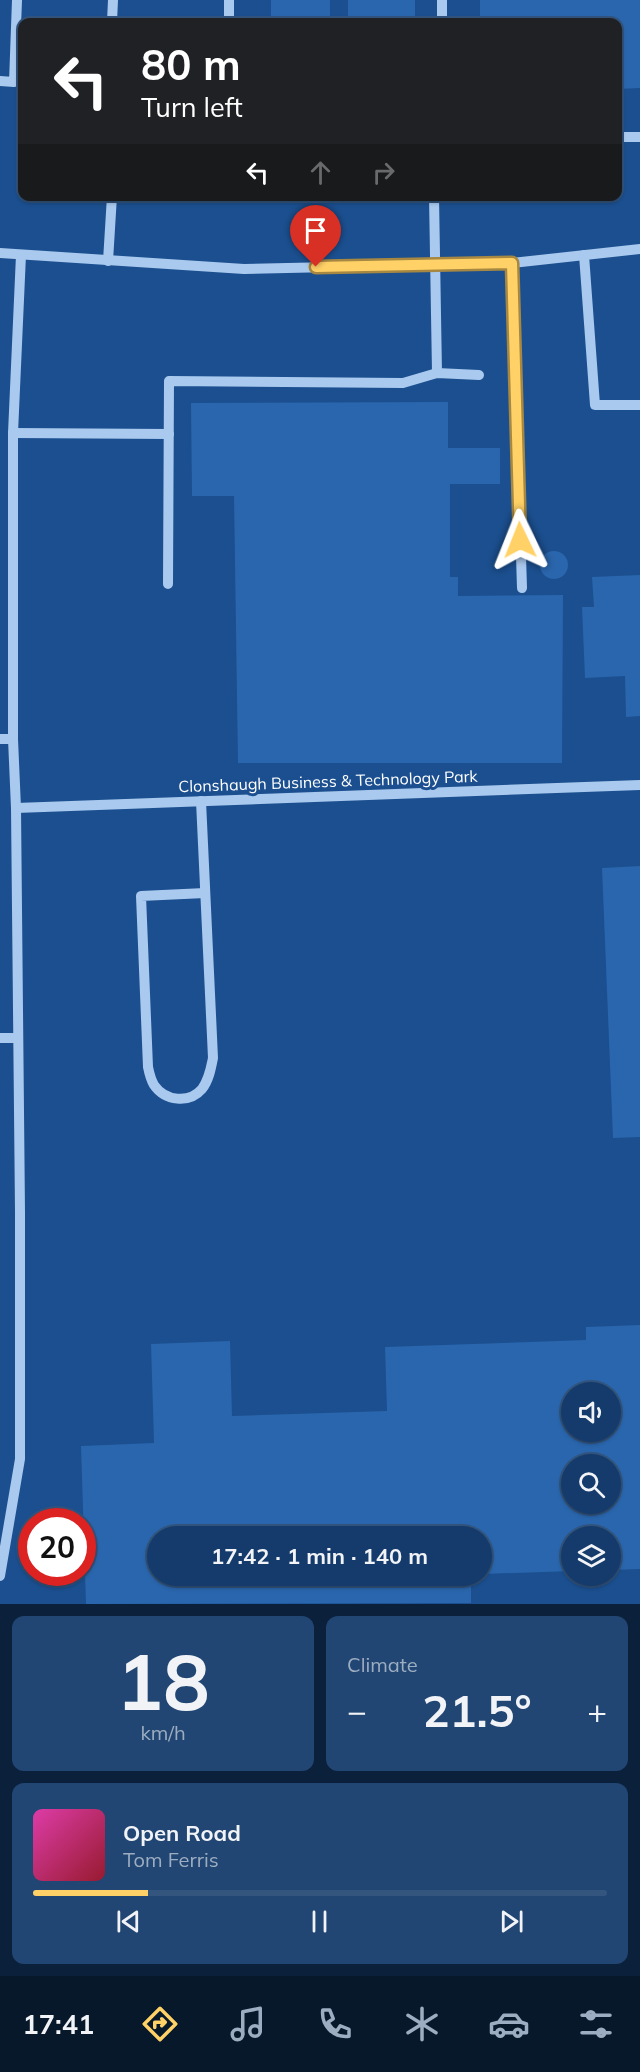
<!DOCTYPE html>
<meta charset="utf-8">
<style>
body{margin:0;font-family:Mulish,sans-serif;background:#214673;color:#f1f3f6;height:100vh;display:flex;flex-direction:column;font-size:22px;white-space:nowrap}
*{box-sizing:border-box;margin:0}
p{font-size:20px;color:#9dadc1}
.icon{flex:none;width:33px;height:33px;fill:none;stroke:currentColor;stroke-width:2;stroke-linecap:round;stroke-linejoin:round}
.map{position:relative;height:1604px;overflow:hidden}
.panel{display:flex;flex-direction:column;gap:12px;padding:12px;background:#0b203b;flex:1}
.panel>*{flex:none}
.guide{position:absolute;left:18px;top:18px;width:604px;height:183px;border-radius:12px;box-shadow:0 2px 4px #0004,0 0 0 2px #33557e;background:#202124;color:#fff;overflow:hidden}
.tools{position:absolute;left:561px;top:1382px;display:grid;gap:12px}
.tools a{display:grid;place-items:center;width:60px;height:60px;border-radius:50%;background:#143b6b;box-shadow:0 2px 4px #0004,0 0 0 2px #33557e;font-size:30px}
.speed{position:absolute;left:18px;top:1508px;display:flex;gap:12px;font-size:30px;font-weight:700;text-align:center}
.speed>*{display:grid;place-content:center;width:78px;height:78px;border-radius:50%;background:#143b6b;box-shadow:0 2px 4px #0004,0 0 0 2px #33557e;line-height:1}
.speed .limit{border:9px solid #d22;background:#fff;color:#111}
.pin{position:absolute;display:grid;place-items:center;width:51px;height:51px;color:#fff;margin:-62px -26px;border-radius:50% 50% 50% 0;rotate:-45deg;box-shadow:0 0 6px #0007}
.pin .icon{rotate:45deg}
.me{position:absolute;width:66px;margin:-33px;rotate:358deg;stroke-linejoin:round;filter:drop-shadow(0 0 4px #0008)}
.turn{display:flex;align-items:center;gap:21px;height:126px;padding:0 24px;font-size:27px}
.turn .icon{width:78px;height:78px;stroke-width:2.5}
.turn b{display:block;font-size:42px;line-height:51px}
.lanes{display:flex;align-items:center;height:57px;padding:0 24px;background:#0003;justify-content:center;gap:30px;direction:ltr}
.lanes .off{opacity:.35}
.big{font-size:45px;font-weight:700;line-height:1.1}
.panel .tile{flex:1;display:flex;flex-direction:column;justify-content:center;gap:9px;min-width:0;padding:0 21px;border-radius:12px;background:#214673}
.panel .dial{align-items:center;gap:0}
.dial b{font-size:78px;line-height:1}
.song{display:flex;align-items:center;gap:18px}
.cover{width:72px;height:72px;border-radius:9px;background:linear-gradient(135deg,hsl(320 70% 55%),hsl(350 70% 35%))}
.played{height:6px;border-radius:3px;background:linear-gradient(90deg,#ffd166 20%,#33557e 20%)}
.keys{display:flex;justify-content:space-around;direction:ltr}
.heat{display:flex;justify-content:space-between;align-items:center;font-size:33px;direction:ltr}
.panel .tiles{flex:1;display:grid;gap:12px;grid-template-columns:1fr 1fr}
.tile:last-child{grid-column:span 2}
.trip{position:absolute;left:147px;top:1526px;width:345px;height:60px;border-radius:30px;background:#143b6b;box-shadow:0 2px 4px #0004,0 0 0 2px #33557e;font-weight:700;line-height:60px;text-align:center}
.dock{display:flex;height:96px;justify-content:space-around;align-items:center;background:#08182b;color:#9dadc1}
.dock .icon{width:42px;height:42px}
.dock .current{color:#ffd166}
.dock b{font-size:27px;color:#f1f3f6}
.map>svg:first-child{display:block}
.building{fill:#2a66ad;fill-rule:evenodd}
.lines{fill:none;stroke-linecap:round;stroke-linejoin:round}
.minor{stroke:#a9c9ee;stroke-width:10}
.route-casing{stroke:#a68842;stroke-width:15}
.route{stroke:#ffd166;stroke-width:10}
.labels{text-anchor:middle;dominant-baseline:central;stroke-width:6;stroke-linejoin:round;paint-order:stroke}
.street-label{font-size:16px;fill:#fff;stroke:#1b4f8f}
</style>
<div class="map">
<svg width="640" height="1604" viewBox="0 0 640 1604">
<rect width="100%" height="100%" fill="#1b4f8f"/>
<g class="building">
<rect x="271" y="0" width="59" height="22"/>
<rect x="348" y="0" width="67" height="22"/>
<path d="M 480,0 L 640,0 L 640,88 L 618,89 L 618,22 L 480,22 Z"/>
<path d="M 448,402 L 448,448 L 500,448 L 500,484 L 450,484 L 450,577 L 458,577 L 458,596 L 563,595 L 562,763 L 238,763 L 234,496 L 192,496 L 191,403 Z"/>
<circle cx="554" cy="565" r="14"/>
<path d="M 640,575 L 640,716 L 626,717 L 625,676 L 585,678 L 582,607 L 594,607 L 592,577 Z"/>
<path d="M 640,866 L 640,1137 L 613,1138 L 602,868 Z"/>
<path d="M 640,1325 L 640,1569 L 610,1570 L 610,1536 L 572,1536 L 572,1571 L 482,1574 L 482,1536 L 158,1536 L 158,1575 L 471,1575 L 471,1603 L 86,1604 L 81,1446 L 154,1443 L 151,1344 L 230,1341 L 232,1416 L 387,1411 L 385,1347 L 586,1340 L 586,1327 ZM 572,1392 L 610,1392 L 610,1431 L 572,1431 ZM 572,1464 L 610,1464 L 610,1503 L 572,1503 Z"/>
</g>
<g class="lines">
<g class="minor">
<path d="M 442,0 L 442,22"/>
<path d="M 112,22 L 113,0"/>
<path d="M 229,22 L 229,0"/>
<path d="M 0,81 L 14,82 L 17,0"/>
<path d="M 618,137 L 640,137"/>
<path d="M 434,196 L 437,373"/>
<path d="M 0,253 L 244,269 L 512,263 L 640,249"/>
<path d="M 584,255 L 595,405 L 640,405"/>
<path d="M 108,261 L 112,196"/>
<path d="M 512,263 L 522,588"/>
<path d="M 13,433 L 169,434"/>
<path d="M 168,584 L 169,381 L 403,383 L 437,373 L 479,375"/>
<path d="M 0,739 L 13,739"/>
<path d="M 201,801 L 213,1058 C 211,1068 209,1080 202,1089 C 189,1104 165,1101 154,1085 C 151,1080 149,1072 148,1067 L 141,896 L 205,893"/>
<path d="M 16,808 L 640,785"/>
<path d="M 0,1038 L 18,1038"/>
<path d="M 0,1576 L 20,1459 L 20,1212 L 16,808 L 13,739 L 13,433 L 21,255"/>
</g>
</g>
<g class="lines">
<defs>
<path id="route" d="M 316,267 L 512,263 L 520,540"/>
</defs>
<use href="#route" class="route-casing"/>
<use href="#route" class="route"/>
</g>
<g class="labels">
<g class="street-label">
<text transform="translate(328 781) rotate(-2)">Clonshaugh Business &amp; Technology Park</text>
</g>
</g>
</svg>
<div class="tools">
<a><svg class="icon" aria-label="sound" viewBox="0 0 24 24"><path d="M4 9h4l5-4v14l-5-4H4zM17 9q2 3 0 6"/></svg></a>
<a><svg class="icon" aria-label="search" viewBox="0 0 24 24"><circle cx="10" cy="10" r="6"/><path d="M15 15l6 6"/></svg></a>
<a><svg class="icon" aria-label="layers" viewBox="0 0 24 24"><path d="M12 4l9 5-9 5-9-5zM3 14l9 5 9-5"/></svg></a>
</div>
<div class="speed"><div class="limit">20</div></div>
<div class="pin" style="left:316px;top:267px;background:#d93025"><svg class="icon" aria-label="arrive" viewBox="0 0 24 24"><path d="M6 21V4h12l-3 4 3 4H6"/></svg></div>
<svg class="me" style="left:520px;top:540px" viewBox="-20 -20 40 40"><path d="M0-17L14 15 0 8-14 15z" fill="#ffd166" stroke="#fff" stroke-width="4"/></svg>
<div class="trip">17:42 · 1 min · 140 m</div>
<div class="guide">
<div class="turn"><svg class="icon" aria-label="left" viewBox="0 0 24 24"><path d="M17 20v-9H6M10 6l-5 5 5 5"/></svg><div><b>80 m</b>Turn left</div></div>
<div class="lanes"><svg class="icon" aria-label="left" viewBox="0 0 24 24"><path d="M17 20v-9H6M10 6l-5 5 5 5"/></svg><svg class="icon off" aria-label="ahead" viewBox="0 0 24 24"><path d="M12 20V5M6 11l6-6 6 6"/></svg><svg class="icon off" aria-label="right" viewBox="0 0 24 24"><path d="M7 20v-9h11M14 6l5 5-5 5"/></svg></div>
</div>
</div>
<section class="panel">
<div class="tiles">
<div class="tile dial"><b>18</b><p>km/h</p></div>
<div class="tile"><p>Climate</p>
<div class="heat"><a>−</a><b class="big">21.5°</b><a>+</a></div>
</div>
<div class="tile">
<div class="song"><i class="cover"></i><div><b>Open Road</b><p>Tom Ferris</p></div></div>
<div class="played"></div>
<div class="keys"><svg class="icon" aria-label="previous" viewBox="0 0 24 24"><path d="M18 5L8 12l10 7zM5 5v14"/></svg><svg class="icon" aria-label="pause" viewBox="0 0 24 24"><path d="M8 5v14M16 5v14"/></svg><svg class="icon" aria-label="next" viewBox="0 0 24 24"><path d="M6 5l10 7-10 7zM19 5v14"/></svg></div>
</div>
</div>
</section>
<nav class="dock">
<b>17:41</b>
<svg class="icon current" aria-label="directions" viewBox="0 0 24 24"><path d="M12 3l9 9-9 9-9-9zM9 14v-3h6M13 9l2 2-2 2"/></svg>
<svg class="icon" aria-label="music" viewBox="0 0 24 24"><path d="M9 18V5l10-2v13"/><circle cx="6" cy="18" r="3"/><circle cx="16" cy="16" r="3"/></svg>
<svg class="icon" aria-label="phone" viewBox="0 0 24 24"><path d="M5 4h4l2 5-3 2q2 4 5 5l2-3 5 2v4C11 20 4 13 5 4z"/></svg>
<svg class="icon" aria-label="climate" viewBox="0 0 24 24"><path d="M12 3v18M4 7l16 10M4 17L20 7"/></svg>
<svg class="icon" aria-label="car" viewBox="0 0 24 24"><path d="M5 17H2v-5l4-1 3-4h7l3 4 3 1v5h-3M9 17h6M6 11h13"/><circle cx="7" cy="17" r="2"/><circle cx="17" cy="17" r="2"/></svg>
<svg class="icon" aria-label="filters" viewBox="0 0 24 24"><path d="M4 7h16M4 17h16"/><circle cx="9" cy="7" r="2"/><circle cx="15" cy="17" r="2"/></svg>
</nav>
